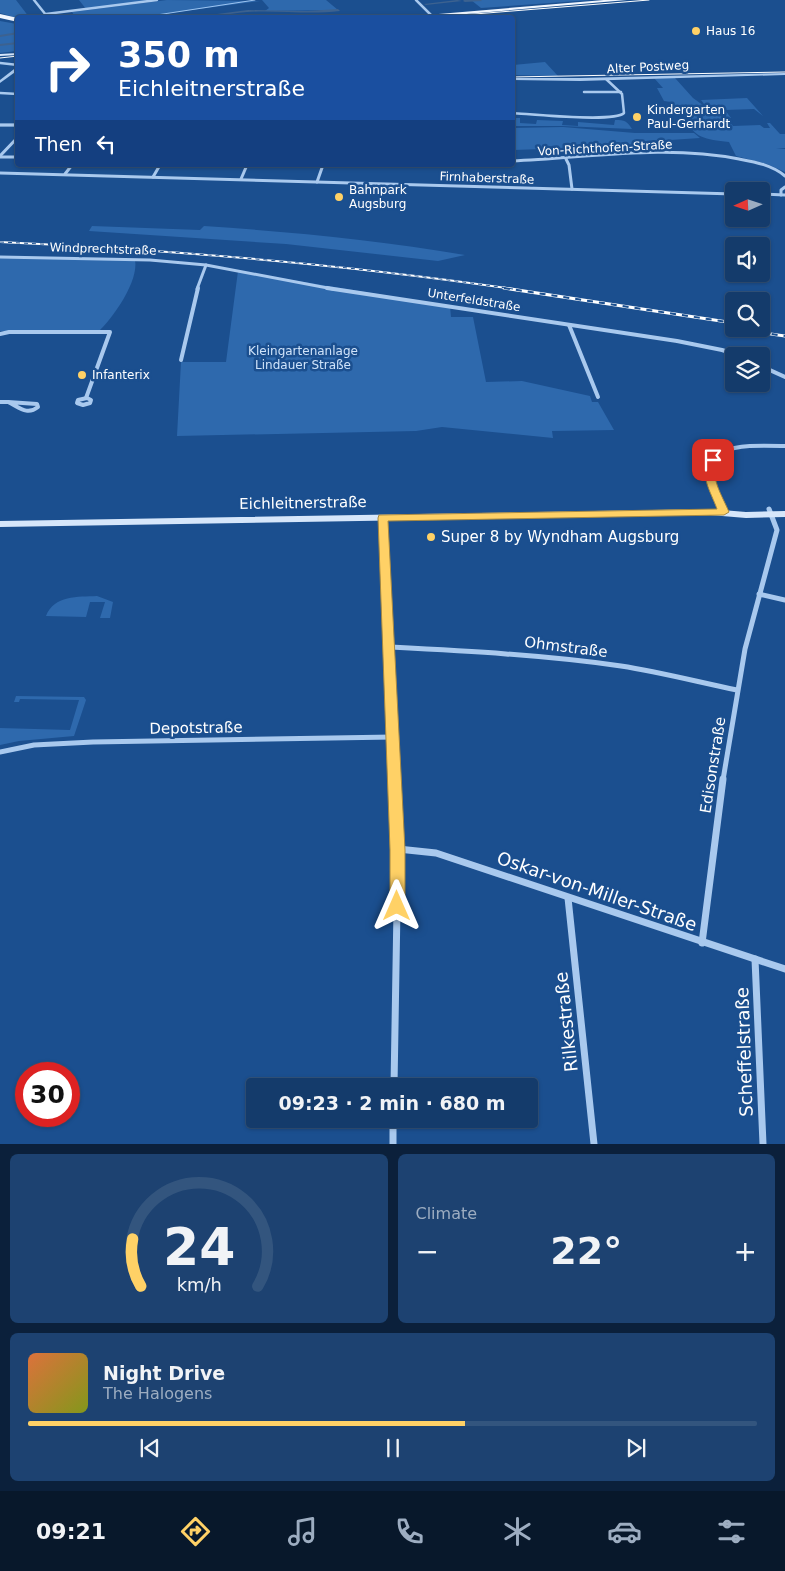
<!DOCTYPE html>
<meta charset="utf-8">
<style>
body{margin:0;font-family:"DejaVu Sans",sans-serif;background:#1d4271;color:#f1f3f6;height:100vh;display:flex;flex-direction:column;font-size:19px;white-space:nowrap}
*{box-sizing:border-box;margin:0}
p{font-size:16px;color:#9dadc1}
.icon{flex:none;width:28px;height:28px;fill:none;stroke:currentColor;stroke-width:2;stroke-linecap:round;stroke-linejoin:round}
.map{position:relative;height:1144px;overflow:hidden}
.details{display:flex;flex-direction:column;gap:10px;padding:10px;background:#0b203b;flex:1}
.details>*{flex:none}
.hud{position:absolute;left:15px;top:15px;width:500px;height:152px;border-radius:5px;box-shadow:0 1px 4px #0004,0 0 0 1px #33557e;background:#1a4fa0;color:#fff;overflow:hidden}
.needle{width:32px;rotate:267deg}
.controls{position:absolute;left:725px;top:182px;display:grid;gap:10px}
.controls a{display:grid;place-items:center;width:45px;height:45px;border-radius:5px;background:#143b6b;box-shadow:0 1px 4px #0004,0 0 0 1px #33557e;font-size:25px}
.speed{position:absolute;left:15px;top:1062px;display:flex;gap:10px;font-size:25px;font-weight:700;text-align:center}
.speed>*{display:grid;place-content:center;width:65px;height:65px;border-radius:50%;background:#143b6b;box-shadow:0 1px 4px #0004,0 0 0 1px #33557e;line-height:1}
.speed .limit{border:8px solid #d22;background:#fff;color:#111}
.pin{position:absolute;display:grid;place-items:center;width:42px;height:42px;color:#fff;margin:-21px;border-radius:10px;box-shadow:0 2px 8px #0006}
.me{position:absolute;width:55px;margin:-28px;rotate:0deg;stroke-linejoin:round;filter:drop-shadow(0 0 4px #0008)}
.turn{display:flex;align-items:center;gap:18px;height:105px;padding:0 20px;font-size:22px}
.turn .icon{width:65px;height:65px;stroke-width:2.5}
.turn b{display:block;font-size:35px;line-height:42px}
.then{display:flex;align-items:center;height:48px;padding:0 20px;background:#0003;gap:10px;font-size:19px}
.big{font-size:38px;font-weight:700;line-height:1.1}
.details .card{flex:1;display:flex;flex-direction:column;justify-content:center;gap:8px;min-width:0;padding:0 18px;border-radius:8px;background:#1d4271}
.details .dial{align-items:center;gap:0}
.dial svg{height:130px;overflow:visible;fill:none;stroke:#33557e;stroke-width:7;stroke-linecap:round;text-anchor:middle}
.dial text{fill:#f1f3f6;stroke:none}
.song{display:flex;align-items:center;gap:15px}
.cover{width:60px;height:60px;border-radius:8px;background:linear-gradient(135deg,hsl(20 70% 55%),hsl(70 70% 35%))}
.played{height:5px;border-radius:2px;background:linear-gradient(90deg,#ffd166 60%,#33557e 60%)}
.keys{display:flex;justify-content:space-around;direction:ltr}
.heat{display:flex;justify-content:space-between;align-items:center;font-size:28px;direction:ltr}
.details .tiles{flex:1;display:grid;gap:10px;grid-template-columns:1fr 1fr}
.card:last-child{grid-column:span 2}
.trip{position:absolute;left:246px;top:1078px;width:292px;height:50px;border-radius:5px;background:#143b6b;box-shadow:0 1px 4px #0004,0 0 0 1px #33557e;font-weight:700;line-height:50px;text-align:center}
.dock{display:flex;height:80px;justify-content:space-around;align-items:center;background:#08182b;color:#9dadc1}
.dock .icon{width:35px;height:35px}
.dock .active{color:#ffd166}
.dock b{font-size:22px;color:#f1f3f6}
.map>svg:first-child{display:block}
.green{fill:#2e69ad}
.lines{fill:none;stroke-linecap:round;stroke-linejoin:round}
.stream{stroke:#9cc4f0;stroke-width:1}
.canal{fill:#3c6290;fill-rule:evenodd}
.minor-far4{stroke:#a9c9ee;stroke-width:2.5}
.minor-far3{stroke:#a9c9ee;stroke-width:3}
.minor-far2{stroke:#a9c9ee;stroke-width:4}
.minor-far1{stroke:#a9c9ee;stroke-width:5}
.minor{stroke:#a9c9ee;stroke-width:7}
.tertiary{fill:#a9c9ee;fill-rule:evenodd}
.secondary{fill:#d6e6fa;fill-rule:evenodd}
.primary{fill:#f0f6ff;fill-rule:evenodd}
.tram{stroke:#fff;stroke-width:1}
.rail-far1-casing{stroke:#fff;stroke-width:2}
.rail-casing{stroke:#fff;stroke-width:3}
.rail-far1{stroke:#1b4f8f;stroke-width:1;stroke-dasharray:4;stroke-linecap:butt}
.rail{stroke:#1b4f8f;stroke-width:2;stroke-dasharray:6;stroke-linecap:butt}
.route{fill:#ffd166;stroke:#a68842}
.poi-dot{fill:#ffd166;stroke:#1b4f8f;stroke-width:2}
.labels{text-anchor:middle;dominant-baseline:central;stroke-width:5;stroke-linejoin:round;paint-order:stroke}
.far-poi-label{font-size:12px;fill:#fff;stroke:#1b4f8f;text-anchor:start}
.far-street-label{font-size:12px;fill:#fff;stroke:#1b4f8f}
.far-park-label{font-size:12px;fill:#cfe3fa;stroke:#1b4f8f}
.street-label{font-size:15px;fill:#fff;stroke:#1b4f8f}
.poi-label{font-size:15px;fill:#fff;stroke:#1b4f8f;text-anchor:start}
.near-street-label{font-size:18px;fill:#fff;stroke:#1b4f8f}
</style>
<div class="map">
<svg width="785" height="1144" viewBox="0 0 785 1144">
<rect width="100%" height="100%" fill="#1b4f8f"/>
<g class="green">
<path d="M 0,0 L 16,0 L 29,17 L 43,15 L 43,17 L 17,18 L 0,13 Z"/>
<path d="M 79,0 L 153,0 L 86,9 Z"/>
<path d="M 167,0 L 260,1 L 169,13 L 173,17 L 57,17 L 74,15 L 72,12 Z"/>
<path d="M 262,0 L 326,0 L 338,10 L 265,11 L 269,8 Z"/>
<path d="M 471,0 L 592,0 L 481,8 Z"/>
<path d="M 0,21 L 17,24 L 17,51 L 0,53 Z"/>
<path d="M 545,62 L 558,76 L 513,75 L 513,65 Z"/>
<path d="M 654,78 L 675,78 L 693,98 L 707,108 L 701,100 L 747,98 L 763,116 L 754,109 L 725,110 L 731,118 L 726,118 L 733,126 L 760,125 L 764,128 L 770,128 L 767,123 L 770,123 L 780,134 L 785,134 L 785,148 L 776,148 L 785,149 L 785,172 L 767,164 L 736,156 L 729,142 C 705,139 694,139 684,116 L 676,114 L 671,102 L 664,101 L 657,88 L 663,88 Z"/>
<path d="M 512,118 L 520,118 L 520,123 L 536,124 L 537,120 L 563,121 L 562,125 L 578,126 L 578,122 L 614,125 L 615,120 C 625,120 627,121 632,129 L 562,126 L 513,126 Z"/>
<path d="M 563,127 L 635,133 L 694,133 L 700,138 L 640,142 L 640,144 L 575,149 L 573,148 L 513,150 L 513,128 Z"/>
<path d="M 92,226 L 200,230 L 204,226 C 292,232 378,240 465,255 L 438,261 L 286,244 L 89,231 Z"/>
<path d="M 0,257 L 135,260 C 139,281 113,318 98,332 L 0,331 Z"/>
<path d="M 238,271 L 450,306 L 451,317 L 473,317 L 486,382 L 522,381 L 590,396 L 592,402 L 598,402 L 614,430 L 552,431 L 553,438 L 442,427 L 416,431 L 177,436 L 181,362 L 226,362 Z"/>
<path d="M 97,596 L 113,602 L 110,618 L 100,618 L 105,602 L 90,602 L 86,617 L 46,616 C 54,595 78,597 97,596 Z"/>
<path d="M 16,696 L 84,697 L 86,700 L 74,736 L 19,741 L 0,745 L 0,728 L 70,730 L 79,700 L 20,699 L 19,702 L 14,702 Z"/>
</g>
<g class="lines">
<path class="stream" d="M 137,18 L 255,0"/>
<g class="canal">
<path d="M 457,0 L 462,1 L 426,5 L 424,4 Z"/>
<path d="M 464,0 L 481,0 L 482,1 L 465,2 L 463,1 Z"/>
<path d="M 338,9 L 340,11 C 309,15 278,10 247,12 C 227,14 207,18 186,18 L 248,10 L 307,11 Z"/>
<path d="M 18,32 L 18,34 L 0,37 L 0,35 Z"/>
<path d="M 18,42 L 18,44 L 0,46 L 0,44 Z"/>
</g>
<g class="minor-far4">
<path d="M 34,0 L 46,15"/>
<path d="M 416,0 L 431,15"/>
<path d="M 46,14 L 157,0"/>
<path d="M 0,63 L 18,65"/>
<path d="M 584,92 L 621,92"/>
<path d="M 0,93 L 18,94"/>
<path d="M 512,113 C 530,114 614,123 624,113 L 622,94 L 606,79"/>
<path d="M 0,125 L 18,125"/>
</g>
<g class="minor-far3">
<path d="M 0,125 L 18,125"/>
<path d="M 0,156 L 18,137"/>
<path d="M 0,157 L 18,157"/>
<path d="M 566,159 L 569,165 L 572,189"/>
<path d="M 512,161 C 588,158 664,144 739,159 C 755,162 772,165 785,176"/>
<path d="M 0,173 L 734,194"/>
<path d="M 65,174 L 72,165"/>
<path d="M 153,177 L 160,165"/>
<path d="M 241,179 L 247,165"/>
<path d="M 317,182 L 323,165"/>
<path d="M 761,194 L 785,195"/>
<path d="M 781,195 L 781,190 L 785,187"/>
<path d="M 0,257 L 150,260 L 206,265 L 333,289"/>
<path d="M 197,289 L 206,265"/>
</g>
<g class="minor-far2">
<path d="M 327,288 L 677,341 L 722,350 L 740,356"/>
<path d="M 569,325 L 598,397"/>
<path d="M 0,334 L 9,332 L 110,332 L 86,398"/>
<path d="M 181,360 L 198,288"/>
<path d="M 761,366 L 785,377"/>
<path d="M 87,398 L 91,400 L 90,403 L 83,405 L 77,403 L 78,400 Z"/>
<path d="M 0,402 L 8,402"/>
<path d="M 8,402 L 37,404 L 38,407 C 27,416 19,407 8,402 Z"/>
<path d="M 719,502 C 689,442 742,445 785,446"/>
</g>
<g class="minor-far1">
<path d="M 718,501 L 724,512"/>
<path d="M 383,518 L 395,780"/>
<path d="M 759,594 L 785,600"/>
<path d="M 389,647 C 466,651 544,655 621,666 C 660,672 698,682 737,690"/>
<path d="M 0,752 L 34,745 L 93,742 L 393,737"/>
<path d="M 723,780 L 745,649 L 777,530 L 769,509"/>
</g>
<g class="minor">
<path d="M 398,849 L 436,853 L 785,969"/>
<path d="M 568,898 L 594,1144"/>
<path d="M 702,943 L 723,779"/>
<path d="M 755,959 L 763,1144"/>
<path d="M 394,1086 L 398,849 L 395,779"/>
<path d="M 393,1119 L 393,1144"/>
</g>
<g class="tertiary">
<path d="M 18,66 L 18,70 L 0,83 L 0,80 Z"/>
<path d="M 785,73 L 785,75 L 580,81 L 512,80 L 512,78 L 580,78 Z"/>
</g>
<g class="secondary">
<path d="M 18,53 L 18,55 L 0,56 L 0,54 Z"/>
<path d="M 710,509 L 746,512 L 785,511 L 785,517 L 746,518 L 710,515 L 0,527 L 0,521 Z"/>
</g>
<g class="primary">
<path d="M 604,0 L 627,0 L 420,18 L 391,18 Z"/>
<path d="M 0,14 L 18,18 L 18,22 L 0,18 Z"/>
</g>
<g class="tram">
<path d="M 425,18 L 649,0"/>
<path d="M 0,58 L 18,56"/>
<path d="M 512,77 L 785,72"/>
</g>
<defs>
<path id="rail-far1" d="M 0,242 C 172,250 343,264 513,289"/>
<g id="rail">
<path d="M 504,288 L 734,323"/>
<path d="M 736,329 L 785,336"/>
</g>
</defs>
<use href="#rail-far1" class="rail-far1-casing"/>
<use href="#rail" class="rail-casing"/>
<use href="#rail-far1" class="rail-far1"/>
<use href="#rail" class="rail"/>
</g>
<path class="route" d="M 713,456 L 718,460 C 708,475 723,497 729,512 L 724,515 L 388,521 L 405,850 L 405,906 L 403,910 L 397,912 L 392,910 L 390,906 L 390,850 L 378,518 L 379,515 L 717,509 C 711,492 698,474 710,457 Z"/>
<g class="poi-dot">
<circle cx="696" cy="31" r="5"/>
<circle cx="637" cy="117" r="5"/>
<circle cx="339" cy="197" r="5"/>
<circle cx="82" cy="375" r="5"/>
<circle cx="431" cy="537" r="5"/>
</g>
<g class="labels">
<g class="far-poi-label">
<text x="706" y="31">Haus 16</text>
<text x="647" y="110">Kindergarten<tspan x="647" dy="14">Paul-Gerhardt</tspan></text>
<text x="349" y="190">Bahnpark<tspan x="349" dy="14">Augsburg</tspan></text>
<text x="92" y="375">Infanterix</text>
</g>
<g class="far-street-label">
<text transform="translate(648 67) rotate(-3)">Alter Postweg</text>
<text transform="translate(605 148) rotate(-3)">Von-Richthofen-Straße</text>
<text transform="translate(487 178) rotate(2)">Firnhaberstraße</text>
<text transform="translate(103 249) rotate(2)">Windprechtstraße</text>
<text transform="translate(474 300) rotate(9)">Unterfeldstraße</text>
</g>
<g class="far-park-label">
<text x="303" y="351">Kleingartenanlage<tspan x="303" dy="14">Lindauer Straße</tspan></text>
</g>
<g class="street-label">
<text transform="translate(303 503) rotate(-1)">Eichleitnerstraße</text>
<text transform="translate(566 647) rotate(7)">Ohmstraße</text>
<text transform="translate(196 728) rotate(-1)">Depotstraße</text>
<text transform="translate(713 765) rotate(-81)">Edisonstraße</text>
</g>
<g class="poi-label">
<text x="441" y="537">Super 8 by Wyndham Augsburg</text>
</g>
<g class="near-street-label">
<text transform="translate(597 891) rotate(19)">Oskar-von-Miller-Straße</text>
<text transform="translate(566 1022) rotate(-96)">Rilkestraße</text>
<text transform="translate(744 1052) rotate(-92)">Scheffelstraße</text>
</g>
</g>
</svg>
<div class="controls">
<a><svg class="needle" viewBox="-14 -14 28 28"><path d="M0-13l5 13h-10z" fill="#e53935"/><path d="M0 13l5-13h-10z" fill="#9dadc1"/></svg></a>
<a><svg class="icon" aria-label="sound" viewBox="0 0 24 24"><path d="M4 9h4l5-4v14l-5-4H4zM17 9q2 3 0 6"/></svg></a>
<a><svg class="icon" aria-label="search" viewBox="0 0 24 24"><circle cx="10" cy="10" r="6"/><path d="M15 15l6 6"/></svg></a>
<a><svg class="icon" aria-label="layers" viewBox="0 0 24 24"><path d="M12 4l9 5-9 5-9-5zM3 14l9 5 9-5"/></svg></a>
</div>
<div class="speed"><div class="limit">30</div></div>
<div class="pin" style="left:713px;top:460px;background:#d93025"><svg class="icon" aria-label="arrive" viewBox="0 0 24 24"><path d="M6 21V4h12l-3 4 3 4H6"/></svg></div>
<svg class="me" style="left:397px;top:906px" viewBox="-20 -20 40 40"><path d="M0-17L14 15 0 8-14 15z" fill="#ffd166" stroke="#fff" stroke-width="4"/></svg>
<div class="trip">09:23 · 2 min · 680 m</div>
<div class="hud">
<div class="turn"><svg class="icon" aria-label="right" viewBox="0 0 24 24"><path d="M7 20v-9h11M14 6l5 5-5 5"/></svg><div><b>350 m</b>Eichleitnerstraße</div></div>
<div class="then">Then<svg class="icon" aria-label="left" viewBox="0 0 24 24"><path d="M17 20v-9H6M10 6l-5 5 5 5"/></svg></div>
</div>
</div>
<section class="details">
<div class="tiles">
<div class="card dial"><svg viewBox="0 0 100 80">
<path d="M14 69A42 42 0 1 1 86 69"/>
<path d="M14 69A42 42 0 0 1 9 40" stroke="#ffd166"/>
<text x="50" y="56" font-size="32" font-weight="700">24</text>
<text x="50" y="72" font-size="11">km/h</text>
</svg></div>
<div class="card"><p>Climate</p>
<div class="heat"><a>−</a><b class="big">22°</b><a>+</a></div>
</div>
<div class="card">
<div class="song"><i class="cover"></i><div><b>Night Drive</b><p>The Halogens</p></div></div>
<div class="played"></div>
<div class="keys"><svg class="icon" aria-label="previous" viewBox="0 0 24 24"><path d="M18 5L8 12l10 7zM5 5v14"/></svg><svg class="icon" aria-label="pause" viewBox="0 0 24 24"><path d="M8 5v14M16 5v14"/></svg><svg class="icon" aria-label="next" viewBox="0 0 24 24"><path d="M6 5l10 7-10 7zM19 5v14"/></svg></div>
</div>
</div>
</section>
<nav class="dock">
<b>09:21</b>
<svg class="icon active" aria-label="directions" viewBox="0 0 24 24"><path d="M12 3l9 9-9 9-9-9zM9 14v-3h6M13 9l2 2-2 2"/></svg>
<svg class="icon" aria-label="music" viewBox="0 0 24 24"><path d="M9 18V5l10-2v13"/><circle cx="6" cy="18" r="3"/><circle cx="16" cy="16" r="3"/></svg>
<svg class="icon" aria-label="phone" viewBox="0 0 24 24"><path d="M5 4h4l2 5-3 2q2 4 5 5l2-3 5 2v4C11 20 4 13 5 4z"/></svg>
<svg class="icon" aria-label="climate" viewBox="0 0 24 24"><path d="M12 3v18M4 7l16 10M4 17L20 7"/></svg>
<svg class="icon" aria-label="car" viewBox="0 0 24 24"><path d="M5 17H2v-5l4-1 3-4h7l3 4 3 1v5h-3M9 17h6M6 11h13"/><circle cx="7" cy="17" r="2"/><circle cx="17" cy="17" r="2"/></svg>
<svg class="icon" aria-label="filters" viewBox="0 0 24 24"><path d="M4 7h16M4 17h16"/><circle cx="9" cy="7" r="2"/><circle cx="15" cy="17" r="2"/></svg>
</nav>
